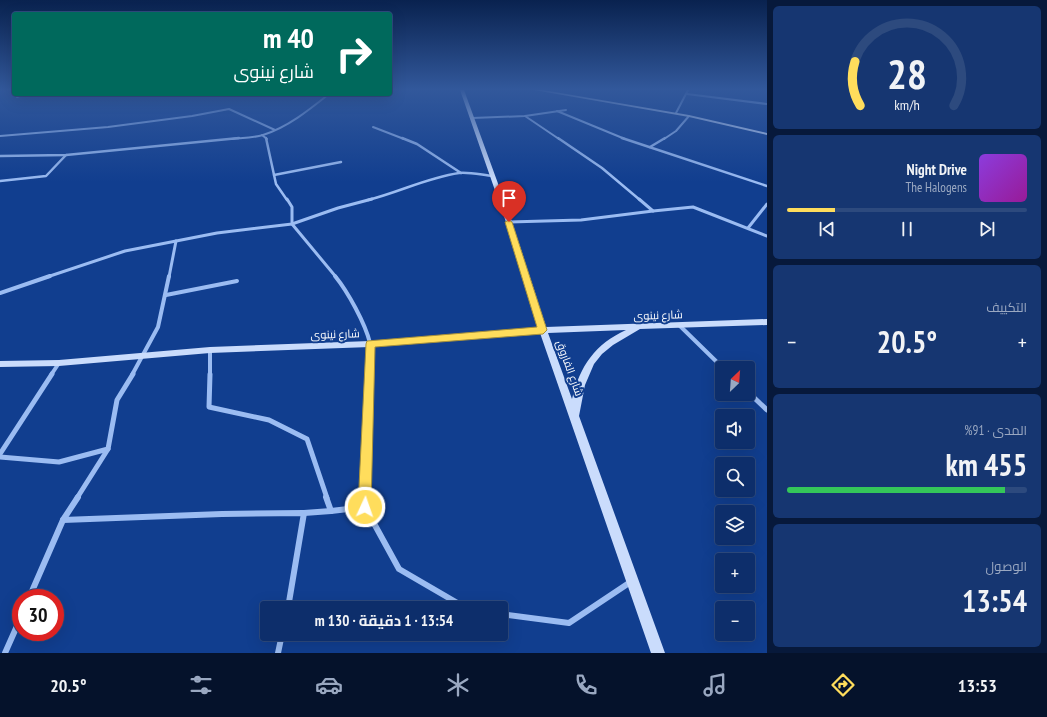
<!DOCTYPE html>
<html lang="ar">
<meta charset="utf-8">
<style>
body{margin:0;font-family:"PT Sans Narrow",Cairo,sans-serif;background:#163671;color:#f1f3f6;direction:rtl;height:100vh;display:flex;flex-direction:column;font-size:15px;white-space:nowrap}
*{box-sizing:border-box;margin:0}
p{font-size:13px;color:#9aa8c1}
.icon{flex:none;width:22px;height:22px;fill:none;stroke:currentColor;stroke-width:2;stroke-linecap:round;stroke-linejoin:round}
.map{position:relative;flex:1;overflow:hidden;direction:ltr}
.side{display:flex;flex-direction:column;gap:6px;padding:6px;background:#07193b;width:280px}
.side>*{flex:none}
.banner{position:absolute;left:12px;top:12px;width:380px;height:84px;border-radius:4px;box-shadow:0 4px 16px #0002,0 0 0 1px #2d4a7e;direction:rtl;background:#00695c;color:#fff;overflow:hidden}
.needle{width:26px;rotate:25deg}
.tools{position:absolute;left:715px;top:361px;display:grid;gap:8px}
.tools a{display:grid;place-items:center;width:40px;height:40px;border-radius:4px;background:#0d2e6b;box-shadow:0 4px 16px #0002,0 0 0 1px #2d4a7e;font-size:20px}
.speed{position:absolute;left:12px;top:589px;display:flex;gap:8px;font-size:20px;font-weight:700;text-align:center}
.speed>*{display:grid;place-content:center;width:52px;height:52px;border-radius:50%;background:#0d2e6b;box-shadow:0 4px 16px #0002,0 0 0 1px #2d4a7e;line-height:1}
.speed .limit{border:6px solid #d22;background:#fff;color:#111}
.pin{position:absolute;display:grid;place-items:center;width:34px;height:34px;color:#fff;margin:-41px -17px;border-radius:50% 50% 50% 0;rotate:-45deg;box-shadow:0 0 4px #0007}
.pin .icon{rotate:45deg}
.me{position:absolute;width:44px;margin:-22px;rotate:3deg;stroke-linejoin:round;filter:drop-shadow(0 0 3px #0008)}
.turn{display:flex;align-items:center;gap:14px;height:84px;padding:0 12px;font-size:18px}
.turn .icon{width:52px;height:52px;stroke-width:2.5}
.turn b{display:block;font-size:28px;line-height:34px}
.big{font-size:30px;font-weight:700;line-height:1.1}
.side .card{flex:1;display:flex;flex-direction:column;justify-content:center;gap:6px;min-width:0;padding:0 14px;border-radius:6px;background:#163671}
.side .dial{align-items:center;gap:0}
.dial svg{height:104px;overflow:visible;fill:none;stroke:#2d4a7e;stroke-width:7;stroke-linecap:round;text-anchor:middle}
.dial text{fill:#f1f3f6;stroke:none}
.song{display:flex;align-items:center;gap:12px}
.cover{width:48px;height:48px;border-radius:6px;background:linear-gradient(135deg,hsl(270 70% 55%),hsl(300 70% 35%))}
.played{height:4px;border-radius:2px;background:linear-gradient(90deg,#ffdd5c 20%,#2d4a7e 20%)}
.keys{display:flex;justify-content:space-around;direction:ltr}
.heat{display:flex;justify-content:space-between;align-items:center;font-size:22px;direction:ltr}
.charge{height:6px;border-radius:3px;background:linear-gradient(90deg,#34c759 91%,#2d4a7e 0)}
.trip{position:absolute;left:260px;top:601px;width:248px;height:40px;border-radius:4px;background:#0d2e6b;box-shadow:0 4px 16px #0002,0 0 0 1px #2d4a7e;font-weight:700;line-height:40px;text-align:center;direction:rtl}
.tabs{display:flex;height:64px;justify-content:space-around;align-items:center;background:#05122b;color:#9aa8c1}
.tabs .icon{width:28px;height:28px}
.tabs .selected{color:#ffdd5c}
.tabs b{font-size:18px;color:#f1f3f6}
main{display:flex;flex:1;min-height:0}
.map>svg:first-child{display:block}
.lines{fill:none;stroke-linecap:round;stroke-linejoin:round}
.minor-far5{stroke:#9bbcf2;stroke-width:2}
.minor-far4{stroke:#9bbcf2;stroke-width:2.5}
.minor-far3{stroke:#9bbcf2;stroke-width:3}
.minor-far2{stroke:#9bbcf2;stroke-width:4}
.minor-far1{stroke:#9bbcf2;stroke-width:5}
.minor{stroke:#9bbcf2;stroke-width:6}
.secondary{fill:#cadcfc;fill-rule:evenodd}
.route{fill:#ffdd5c;stroke:#a6903c}
.labels{text-anchor:middle;dominant-baseline:central;stroke-width:4;stroke-linejoin:round;paint-order:stroke}
.street-label{font-size:11px;fill:#fff;stroke:#113e8f}
</style>
<main>
<section class="side">
<div class="card dial"><svg viewBox="0 0 100 80">
<path d="M14 69A42 42 0 1 1 86 69"/>
<path d="M14 69A42 42 0 0 1 10 35" stroke="#ffdd5c"/>
<text x="50" y="56" font-size="32" font-weight="700">28</text>
<text x="50" y="72" font-size="11">km/h</text>
</svg></div>
<div class="card">
<div class="song"><i class="cover"></i><div><b>Night Drive</b><p>The Halogens</p></div></div>
<div class="played"></div>
<div class="keys"><svg class="icon" aria-label="previous" viewBox="0 0 24 24"><path d="M18 5L8 12l10 7zM5 5v14"/></svg><svg class="icon" aria-label="pause" viewBox="0 0 24 24"><path d="M8 5v14M16 5v14"/></svg><svg class="icon" aria-label="next" viewBox="0 0 24 24"><path d="M6 5l10 7-10 7zM19 5v14"/></svg></div>
</div>
<div class="card"><p>التكييف</p>
<div class="heat"><a>−</a><b class="big">20.5°</b><a>+</a></div>
</div>
<div class="card"><p>المدى · 91%</p><b class="big">455 km</b><div class="charge"></div></div>
<div class="card"><p>الوصول</p><b class="big">13:54</b></div>
</section>
<div class="map">
<svg width="767" height="653" viewBox="0 0 767 653">
<rect width="100%" height="100%" fill="#113e8f"/>
<g class="lines">
<g class="minor-far5">
<path d="M 687,94 L 767,104"/>
<path d="M 17,97 L 24,94"/>
<path d="M 557,111 L 625,139"/>
<path d="M 676,113 L 688,90"/>
<path d="M 525,116 L 559,139"/>
<path d="M 472,118 L 525,116 L 566,110"/>
<path d="M 373,127 L 404,139"/>
<path d="M 262,135 L 267,139"/>
<path d="M 0,136 L 108,127 L 192,116 L 229,109 L 275,130"/>
<path d="M 232,139 C 242,138 253,138 263,135 C 288,127 309,110 329,94"/>
<path d="M 664,139 L 676,131 L 689,116"/>
</g>
<g class="minor-far4">
<path d="M 266,138 L 276,184 L 287,200"/>
<path d="M 402,138 L 417,144 L 461,173"/>
<path d="M 558,138 L 602,168 L 640,200"/>
<path d="M 622,138 L 767,186"/>
<path d="M 650,147 L 665,138"/>
<path d="M 0,156 L 66,155 L 239,138"/>
<path d="M 274,175 L 341,162"/>
<path d="M 0,181 L 46,176 L 66,155"/>
<path d="M 368,200 C 400,192 426,178 459,173 C 470,172 482,175 493,176"/>
</g>
<g class="minor-far3">
<path d="M 287,199 L 292,207 L 292,224 L 336,277"/>
<path d="M 653,211 L 693,207 L 767,236"/>
<path d="M 509,222 L 581,220 L 653,211 L 639,199"/>
<path d="M 748,228 L 767,204"/>
<path d="M 47,277 L 125,251 L 217,233 L 292,224 L 338,208 L 372,199"/>
<path d="M 169,277 L 176,241"/>
</g>
<g class="minor-far2">
<path d="M 335,276 C 348,292 365,323 370,343 C 372,353 369,365 369,375"/>
<path d="M 0,293 L 50,276"/>
<path d="M 166,295 L 237,281"/>
<path d="M 679,325 L 723,368"/>
<path d="M 51,375 L 59,363"/>
<path d="M 132,375 L 158,327 L 169,276"/>
<path d="M 210,375 L 210,350"/>
</g>
<g class="minor-far1">
<path d="M 210,374 L 209,407 L 269,420 L 307,439 L 327,498"/>
<path d="M 748,392 L 767,410"/>
<path d="M 0,454 L 52,374"/>
<path d="M 0,457 L 59,462 L 108,449 L 117,400 L 133,374"/>
<path d="M 77,498 L 108,449"/>
<path d="M 365,498 L 369,374"/>
</g>
<g class="minor">
<path d="M 326,497 L 331,511 L 365,507 L 399,569 L 466,608"/>
<path d="M 365,507 L 365,497"/>
<path d="M 304,513 L 331,511"/>
<path d="M 63,520 L 222,514 L 304,513 L 288,608"/>
<path d="M 29,598 L 63,520 L 78,497"/>
<path d="M 501,614 L 569,623 L 632,581"/>
<path d="M 5,653 L 21,617"/>
<path d="M 278,653 L 282,634"/>
</g>
<g class="secondary">
<path d="M 460,90 L 464,90 L 512,222 L 546,327 L 767,319 L 767,325 L 640,329 L 613,345 L 602,354 L 594,364 L 585,385 L 579,416 L 665,653 L 651,653 L 540,333 L 370,347 L 210,353 L 59,366 L 0,367 L 0,361 L 59,360 L 210,347 L 370,341 L 538,328 L 506,222 ZM 626,330 C 595,344 580,366 572,399 L 548,333 Z"/>
<path d="M 534,90 L 543,90 L 689,115 L 767,133 L 767,135 L 689,117 Z"/>
</g>
</g>
<linearGradient id="sky" x2="0" y2="1"><stop stop-color="#09224f"/><stop offset="0.49" stop-color="#32589b"/><stop offset="1" stop-color="#32589b" stop-opacity="0"/></linearGradient>
<rect width="767" height="182" fill="url(#sky)"/>
<path class="route" d="M 509,220 L 512,222 L 547,330 L 543,334 L 375,347 L 371,507 L 369,512 L 365,514 L 360,512 L 358,507 L 366,344 L 367,341 L 537,327 L 505,222 Z"/>
<g class="labels">
<g class="street-label">
<text transform="translate(658 315) rotate(-2)">شارع نينوى</text>
<text transform="translate(335 334) rotate(-2)">شارع نينوى</text>
<text transform="translate(570 368) rotate(70)">شارع الفاروق</text>
</g>
</g>
</svg>
<div class="tools">
<a><svg class="needle" viewBox="-14 -14 28 28"><path d="M0-13l5 13h-10z" fill="#e53935"/><path d="M0 13l5-13h-10z" fill="#9aa8c1"/></svg></a>
<a><svg class="icon" aria-label="sound" viewBox="0 0 24 24"><path d="M4 9h4l5-4v14l-5-4H4zM17 9q2 3 0 6"/></svg></a>
<a><svg class="icon" aria-label="search" viewBox="0 0 24 24"><circle cx="10" cy="10" r="6"/><path d="M15 15l6 6"/></svg></a>
<a><svg class="icon" aria-label="layers" viewBox="0 0 24 24"><path d="M12 4l9 5-9 5-9-5zM3 14l9 5 9-5"/></svg></a>
<a>+</a>
<a>−</a>
</div>
<div class="speed"><div class="limit">30</div></div>
<div class="pin" style="left:509px;top:222px;background:#d93025"><svg class="icon" aria-label="arrive" viewBox="0 0 24 24"><path d="M6 21V4h12l-3 4 3 4H6"/></svg></div>
<svg class="me" style="left:365px;top:507px" viewBox="-20 -20 40 40"><circle r="17" fill="#ffdd5c" stroke="#fff" stroke-width="3"/><path d="M0-11L8 9 0 5-8 9z" fill="#fff"/></svg>
<div class="trip">13:54 · 1 دقيقة · 130 m</div>
<div class="banner">
<div class="turn"><svg class="icon" aria-label="right" viewBox="0 0 24 24"><path d="M7 20v-9h11M14 6l5 5-5 5"/></svg><div><b>40 m</b>شارع نينوى</div></div>
</div>
</div>
</main>
<nav class="tabs">
<b>13:53</b>
<svg class="icon selected" aria-label="directions" viewBox="0 0 24 24"><path d="M12 3l9 9-9 9-9-9zM9 14v-3h6M13 9l2 2-2 2"/></svg>
<svg class="icon" aria-label="music" viewBox="0 0 24 24"><path d="M9 18V5l10-2v13"/><circle cx="6" cy="18" r="3"/><circle cx="16" cy="16" r="3"/></svg>
<svg class="icon" aria-label="phone" viewBox="0 0 24 24"><path d="M5 4h4l2 5-3 2q2 4 5 5l2-3 5 2v4C11 20 4 13 5 4z"/></svg>
<svg class="icon" aria-label="climate" viewBox="0 0 24 24"><path d="M12 3v18M4 7l16 10M4 17L20 7"/></svg>
<svg class="icon" aria-label="car" viewBox="0 0 24 24"><path d="M5 17H2v-5l4-1 3-4h7l3 4 3 1v5h-3M9 17h6M6 11h13"/><circle cx="7" cy="17" r="2"/><circle cx="17" cy="17" r="2"/></svg>
<svg class="icon" aria-label="filters" viewBox="0 0 24 24"><path d="M4 7h16M4 17h16"/><circle cx="9" cy="7" r="2"/><circle cx="15" cy="17" r="2"/></svg>
<b>20.5°</b>
</nav>
